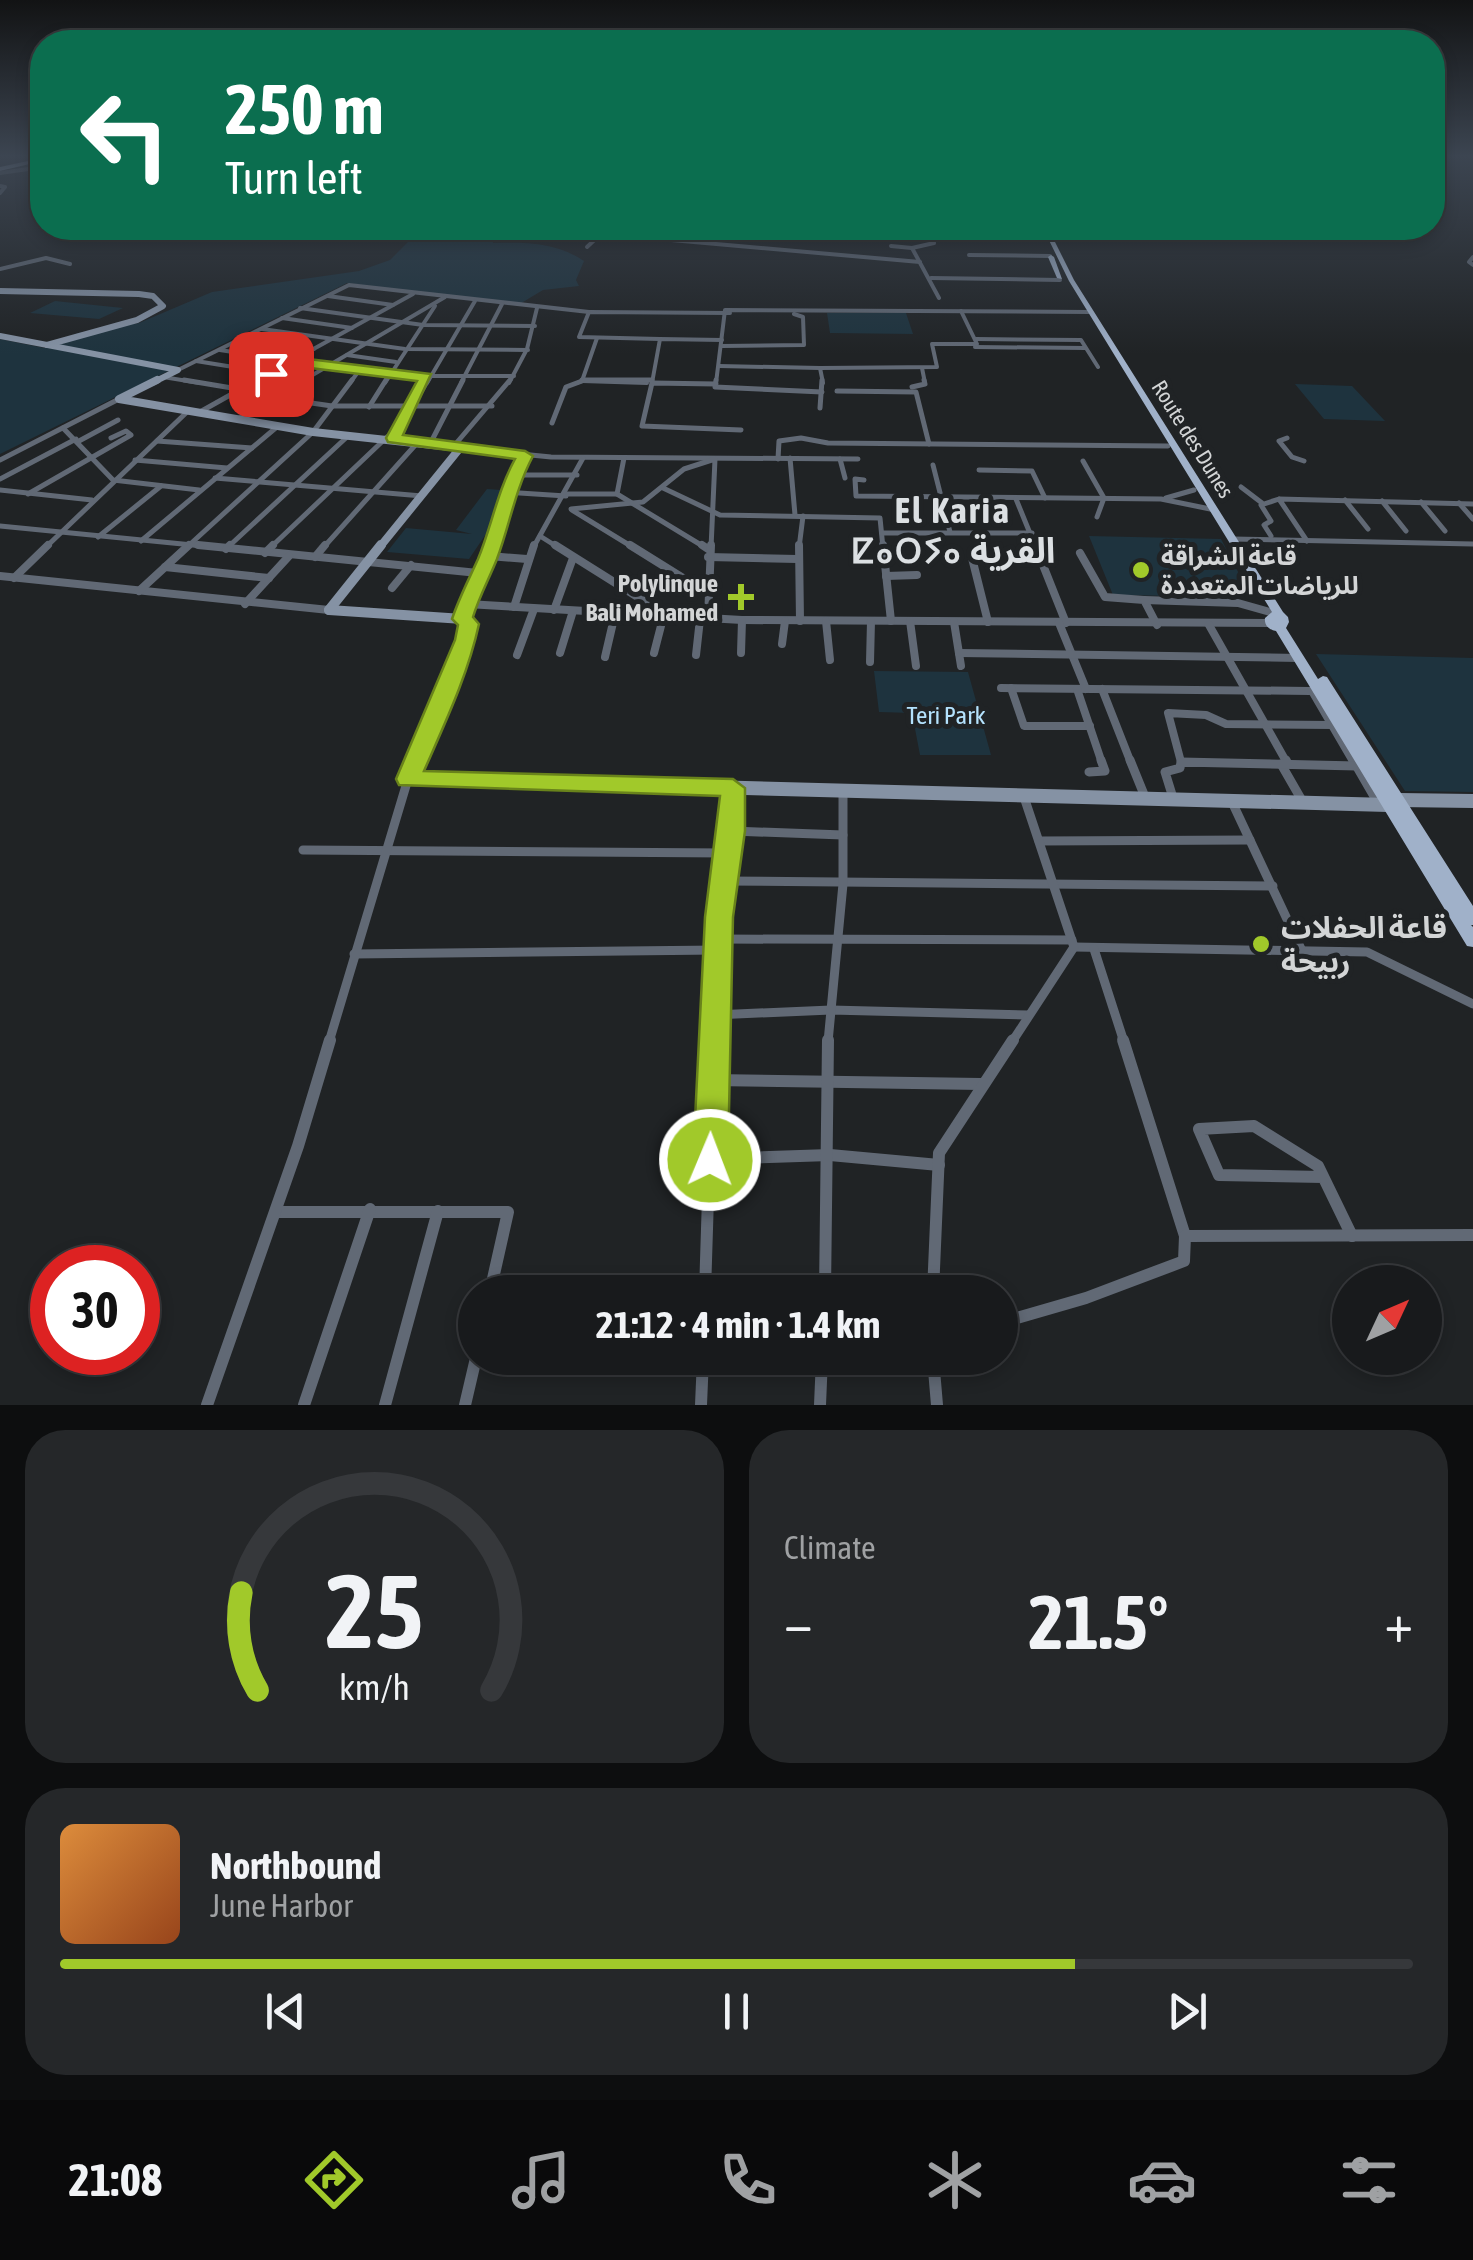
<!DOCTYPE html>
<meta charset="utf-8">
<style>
body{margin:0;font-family:"Asap Condensed","Noto Sans Arabic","Noto Sans Tifinagh",sans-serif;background:#252729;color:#f1f3f6;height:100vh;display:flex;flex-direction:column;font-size:38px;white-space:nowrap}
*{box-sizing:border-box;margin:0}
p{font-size:32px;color:#9fa1a3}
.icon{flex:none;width:55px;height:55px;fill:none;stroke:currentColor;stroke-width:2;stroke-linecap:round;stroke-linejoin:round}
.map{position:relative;height:1405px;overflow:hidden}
.sheet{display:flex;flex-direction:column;gap:25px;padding:25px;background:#0d0e0f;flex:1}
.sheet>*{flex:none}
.banner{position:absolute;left:30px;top:30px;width:1415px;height:210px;border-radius:40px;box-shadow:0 5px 15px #0003,0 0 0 2px #36383b;background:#0b6e4f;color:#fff;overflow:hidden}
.needle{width:65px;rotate:46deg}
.controls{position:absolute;left:1332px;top:1265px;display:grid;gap:20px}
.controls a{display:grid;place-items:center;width:110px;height:110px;border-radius:50%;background:#181a1c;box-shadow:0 5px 15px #0003,0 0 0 2px #36383b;font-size:50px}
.speed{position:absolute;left:30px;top:1245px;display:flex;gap:20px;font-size:50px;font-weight:700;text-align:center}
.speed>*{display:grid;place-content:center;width:130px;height:130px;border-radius:50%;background:#181a1c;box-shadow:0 5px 15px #0003,0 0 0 2px #36383b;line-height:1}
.speed .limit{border:15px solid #d22;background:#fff;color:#111}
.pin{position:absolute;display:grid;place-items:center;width:85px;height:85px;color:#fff;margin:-42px;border-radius:20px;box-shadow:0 5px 15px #0006}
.me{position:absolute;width:110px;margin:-55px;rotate:1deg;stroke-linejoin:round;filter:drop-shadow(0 0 8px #0008)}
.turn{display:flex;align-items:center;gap:35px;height:210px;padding:0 30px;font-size:45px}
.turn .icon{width:130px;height:130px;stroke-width:2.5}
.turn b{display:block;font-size:70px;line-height:85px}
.big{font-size:75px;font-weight:700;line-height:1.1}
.sheet .card{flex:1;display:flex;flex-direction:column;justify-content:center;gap:15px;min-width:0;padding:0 35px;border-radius:40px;background:#252729}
.sheet .dial{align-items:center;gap:0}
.dial svg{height:260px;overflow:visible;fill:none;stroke:#36383b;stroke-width:7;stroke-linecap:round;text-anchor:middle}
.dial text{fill:#f1f3f6;stroke:none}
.song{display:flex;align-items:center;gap:30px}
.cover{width:120px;height:120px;border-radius:15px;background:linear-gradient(135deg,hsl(30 70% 55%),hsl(20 70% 35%))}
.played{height:10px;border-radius:5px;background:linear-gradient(90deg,#a1c92a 75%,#36383b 75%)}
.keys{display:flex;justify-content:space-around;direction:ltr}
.heat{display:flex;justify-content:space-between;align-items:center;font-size:55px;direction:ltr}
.sheet .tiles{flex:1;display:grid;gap:25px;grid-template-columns:1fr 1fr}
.card:last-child{grid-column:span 2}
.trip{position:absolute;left:458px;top:1275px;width:560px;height:100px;border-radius:50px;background:#181a1c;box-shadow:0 5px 15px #0003,0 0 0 2px #36383b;font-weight:700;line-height:100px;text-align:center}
.tab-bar{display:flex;height:160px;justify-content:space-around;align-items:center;background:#0a0a0b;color:#9fa1a3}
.tab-bar .icon{width:70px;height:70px}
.tab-bar .current{color:#a1c92a}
.tab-bar b{font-size:45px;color:#f1f3f6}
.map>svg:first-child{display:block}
.green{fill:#1e333e}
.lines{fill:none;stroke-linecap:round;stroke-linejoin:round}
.street-far4{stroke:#616975;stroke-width:4}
.street-far3{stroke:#616975;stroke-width:5}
.street-far2{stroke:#616975;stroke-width:8}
.street-far1{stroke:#616975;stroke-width:9}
.street{stroke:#616975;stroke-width:12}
.secondary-far3{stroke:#8592a4;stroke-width:6}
.secondary-far2{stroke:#8592a4;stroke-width:8}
.secondary-far1{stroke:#8592a4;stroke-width:10}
.secondary{stroke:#8592a4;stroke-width:14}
.primary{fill:#a0b1c9;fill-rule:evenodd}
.highway{fill:#b9cdea;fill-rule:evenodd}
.route{fill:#a1c92a;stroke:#69831b;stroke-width:2.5}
.poi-dot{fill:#a1c92a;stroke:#202325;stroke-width:4}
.labels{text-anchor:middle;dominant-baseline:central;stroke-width:10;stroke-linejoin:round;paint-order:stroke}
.far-street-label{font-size:22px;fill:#d3d5d6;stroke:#202325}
.poi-label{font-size:25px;font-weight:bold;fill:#d3d5d6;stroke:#202325;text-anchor:start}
.park-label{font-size:25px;fill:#b4e2fd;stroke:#202325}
.near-poi-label{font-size:30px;font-weight:bold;fill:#d3d5d6;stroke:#202325;text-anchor:start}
.district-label{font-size:35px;font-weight:bold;letter-spacing:2.5px;fill:#dce0e3;stroke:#202325}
</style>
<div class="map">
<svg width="1473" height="1405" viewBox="0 0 1473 1405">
<rect width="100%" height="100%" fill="#202325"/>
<g class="green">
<path d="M 413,228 L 485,228 L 493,233 L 493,243 C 525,242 556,242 584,261 L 576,280 L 579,286 L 543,290 L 518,305 L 347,283 L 0,454 L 0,339 L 45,348 L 78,333 L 139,323 L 212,292 L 359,271 L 390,260 L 415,235 Z"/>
<path d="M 55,301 L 123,308 L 99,319 L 30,313 Z"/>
<path d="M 827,313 L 906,313 L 913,334 L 830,333 Z"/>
<path d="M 1295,384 L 1352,386 L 1385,421 L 1324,419 Z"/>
<path d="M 487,489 L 501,490 L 491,535 L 486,534 L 469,559 L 387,552 L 406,528 L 472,534 L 456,530 Z"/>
<path d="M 1089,536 L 1221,539 L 1251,597 L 1113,595 Z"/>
<path d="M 1316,654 L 1473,658 L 1473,792 L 1405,791 Z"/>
<path d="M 874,671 L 968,672 L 991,755 L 920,755 L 912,713 L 879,712 Z"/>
</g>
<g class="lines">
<g class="street-far4">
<path d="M 0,173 L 42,167"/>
<path d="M 0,186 L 5,187 L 0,193"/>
<path d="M 603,228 L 640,236 L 675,228"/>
<path d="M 911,228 L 933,235 L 934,243 L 912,248 L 939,298"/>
<path d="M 891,230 L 900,228"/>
<path d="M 930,236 L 1047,238"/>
<path d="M 660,239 L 920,262"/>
<path d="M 891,246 L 912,248"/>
<path d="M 587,247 L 605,230"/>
<path d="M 969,255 L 1050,256"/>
<path d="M 1473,257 L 1469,262 L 1473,265"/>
<path d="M 0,269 L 46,258 L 70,264"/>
<path d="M 931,278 L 1060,280"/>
<path d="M 328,296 L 393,305"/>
<path d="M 300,308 L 423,325 L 535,326"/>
<path d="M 282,318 L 352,328"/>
<path d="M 262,329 L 405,349 L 528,350"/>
<path d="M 597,338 L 582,381 L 647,383"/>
<path d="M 660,339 L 579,337 L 589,312 L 730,313"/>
<path d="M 976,339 L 1081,340 L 1098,367"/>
<path d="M 244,340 L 314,349"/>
<path d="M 722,346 L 804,345 L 803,317 L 794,314"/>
<path d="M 975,347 L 1085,348"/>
<path d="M 220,350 L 386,376 L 514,376"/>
<path d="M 347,355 L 396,362"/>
<path d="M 196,361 L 271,373"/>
<path d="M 719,366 L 820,368 L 823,383"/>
<path d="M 820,368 L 937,367 L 932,344 L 977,344 L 961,311"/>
<path d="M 922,368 L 925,383"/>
<path d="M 178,370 L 349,285 L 589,312"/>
<path d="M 163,377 L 200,383"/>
<path d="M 252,383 L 413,294"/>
<path d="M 299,383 L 445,297"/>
<path d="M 350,383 L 358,372"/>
<path d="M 385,383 L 435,306"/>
<path d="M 427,383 L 475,301"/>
<path d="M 461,383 L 502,304"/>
<path d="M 509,383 L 527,349 L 537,308"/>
<path d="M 577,383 L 582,381"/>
<path d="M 652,383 L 660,339 L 722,340"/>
<path d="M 716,383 L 725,310 L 1090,312"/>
</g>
<g class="street-far3">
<path d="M 184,380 L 238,389"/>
<path d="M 582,380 L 652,380"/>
<path d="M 716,380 L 715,387 L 822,392"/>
<path d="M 716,384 L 652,383 L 642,426 L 741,430"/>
<path d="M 912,387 L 925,384 L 924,380"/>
<path d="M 837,391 L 916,392 L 929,444"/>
<path d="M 277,398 L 332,406 L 492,406"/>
<path d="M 369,407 L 386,380"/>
<path d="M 820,408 L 822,380"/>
<path d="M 198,413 L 257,380"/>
<path d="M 238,419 L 304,380"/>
<path d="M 552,423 L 566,387 L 582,381"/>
<path d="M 63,428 L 113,480 L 199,490"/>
<path d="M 394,438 L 428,380"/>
<path d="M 1287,438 L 1279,441 L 1292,457 L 1304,461"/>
<path d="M 79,441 L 118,420"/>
<path d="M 157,441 L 252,448"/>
<path d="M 430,444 L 463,380"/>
<path d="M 453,447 L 510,380"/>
<path d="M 460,448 L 551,457 L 858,459"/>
<path d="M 624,458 L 617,494 L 706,548"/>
<path d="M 790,458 L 795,515"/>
<path d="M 778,459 L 779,441 L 801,438 L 828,443 L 1168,446"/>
<path d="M 840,459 L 845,478"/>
<path d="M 0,460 L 119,399"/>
<path d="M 135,460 L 227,468"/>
<path d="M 1083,461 L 1104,498 L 1097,517"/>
<path d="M 933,465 L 950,532"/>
<path d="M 979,470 L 1032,471 L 1045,498"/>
<path d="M 515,475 L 577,475"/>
<path d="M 215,478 L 422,496"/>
<path d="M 0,479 L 76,439"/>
<path d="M 864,480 L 855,479 L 856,496 L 1161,499 L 1215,510"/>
<path d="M 1241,487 L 1262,503"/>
<path d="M 663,488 L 720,515 L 880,518 L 883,548"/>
<path d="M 0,490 L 92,500"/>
<path d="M 505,492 L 566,496"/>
<path d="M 28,494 L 131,435 L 126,431 L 111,438"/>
<path d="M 567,494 L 617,494"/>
<path d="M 1166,498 L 1194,490"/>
<path d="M 1016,499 L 1036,548"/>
<path d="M 1345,500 L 1368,529"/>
<path d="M 1382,501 L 1406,531"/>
<path d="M 1421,502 L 1445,531"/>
<path d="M 1459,503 L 1473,519"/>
<path d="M 571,509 L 643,502 L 684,469 L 715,459 L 711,548"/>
<path d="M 572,510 L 634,548"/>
<path d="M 0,526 L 223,548"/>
<path d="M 882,533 L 1032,533"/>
<path d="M 540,536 L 559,548"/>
<path d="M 1271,536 L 1264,525 L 1271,521 L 1261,505 L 1279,499"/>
<path d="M 98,537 L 161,486"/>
<path d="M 1233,539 L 1473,544"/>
<path d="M 141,541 L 278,426"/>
<path d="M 1307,541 L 1279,499 L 1473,504"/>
<path d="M 45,548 L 188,411"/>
<path d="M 186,548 L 313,432 L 352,380"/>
<path d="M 227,548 L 348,436"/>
<path d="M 270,548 L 387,437"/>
<path d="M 323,548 L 418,442"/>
<path d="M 491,548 L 505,492 L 525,456"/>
<path d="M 533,548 L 583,458"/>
<path d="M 799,548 L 803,516"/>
</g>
<g class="street-far2">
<path d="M 198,545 L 478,573"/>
<path d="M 492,545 L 467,604 L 742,620 L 1270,623"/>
<path d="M 555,545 L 668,616"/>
<path d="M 630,545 L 691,583 L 707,586"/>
<path d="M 702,545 L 708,549"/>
<path d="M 799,545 L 800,621"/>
<path d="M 883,545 L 891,621"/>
<path d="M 1035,545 L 1066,623"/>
<path d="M 226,549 L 230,545"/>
<path d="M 265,553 L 273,545"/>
<path d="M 1080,553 L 1105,597 L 1144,600 L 1157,625"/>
<path d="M 971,554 L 988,622"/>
<path d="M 489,556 L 527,559"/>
<path d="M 315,557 L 325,545"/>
<path d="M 708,557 L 797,559"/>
<path d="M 165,567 L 269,578"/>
<path d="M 0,576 L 329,610"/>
<path d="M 886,576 L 917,575"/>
<path d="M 14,578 L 48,545"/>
<path d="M 392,588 L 411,565"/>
<path d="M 139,591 L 189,545"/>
<path d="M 1144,600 L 1238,603 L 1270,612"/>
<path d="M 245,604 L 289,556"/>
<path d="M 514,607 L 534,545"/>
<path d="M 554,610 L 573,558"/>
<path d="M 708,619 L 711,545"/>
<path d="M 826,621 L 830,660"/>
<path d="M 910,621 L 916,666"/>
<path d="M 954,622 L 961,666"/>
<path d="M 1059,623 L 1086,689"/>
<path d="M 1209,625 L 1287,763"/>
<path d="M 782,644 L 785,621"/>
<path d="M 560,653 L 573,611"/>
<path d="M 654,653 L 663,618"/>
<path d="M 741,653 L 742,620"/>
<path d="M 959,653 L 1299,658"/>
<path d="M 517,655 L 534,609"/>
<path d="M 696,655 L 700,619"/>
<path d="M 605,657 L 615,614"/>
<path d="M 870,662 L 871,621"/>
<path d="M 1001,688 L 1310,691"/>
<path d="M 1011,688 L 1024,726 L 1090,726"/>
<path d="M 1077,689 L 1102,763"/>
<path d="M 1102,689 L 1131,763"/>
<path d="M 1312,691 L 1354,763"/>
<path d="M 1181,762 L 1168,713 L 1206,715 L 1226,724 L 1333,725"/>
<path d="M 1181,763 L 1214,763"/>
</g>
<g class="street-far1">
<path d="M 1130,760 L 1145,797"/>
<path d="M 1286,760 L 1288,764"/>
<path d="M 1353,760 L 1379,805"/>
<path d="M 1281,764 L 1304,804"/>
<path d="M 1089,772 L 1105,771 L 1101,760"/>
<path d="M 1174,801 L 1165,772 L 1180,768 L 1181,762 L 1357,766"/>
<path d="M 1232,802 L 1302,951"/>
<path d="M 732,831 L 843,835"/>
<path d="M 1039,841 L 1250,840"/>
<path d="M 303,850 L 726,853"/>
<path d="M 723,881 L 1273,886"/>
<path d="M 718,939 L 1072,940"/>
<path d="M 1074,947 L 1367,952 L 1473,1004"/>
<path d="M 1094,949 L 1124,1042"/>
<path d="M 354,954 L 718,950"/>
<path d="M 714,1015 L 831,1010 L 1028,1015"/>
<path d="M 329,1042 L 408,779"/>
<path d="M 713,1042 L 733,787"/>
<path d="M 828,1042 L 843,884 L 843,791"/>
<path d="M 1012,1042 L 1074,947 L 1024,797"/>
</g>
<g class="street">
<path d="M 1123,1040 L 1185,1236"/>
<path d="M 712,1080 L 981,1084"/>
<path d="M 710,1159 L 830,1155 L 939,1165"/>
<path d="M 1323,1177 L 1219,1175 L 1199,1129 L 1254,1126 L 1318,1166 L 1352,1236"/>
<path d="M 276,1212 L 508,1212 L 490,1292"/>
<path d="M 705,1292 L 713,1040"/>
<path d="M 825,1292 L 828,1040"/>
<path d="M 933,1292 L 939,1153 L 1013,1040"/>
<path d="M 1000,1323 L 1086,1298 L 1184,1261 L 1185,1236 L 1473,1235"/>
<path d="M 933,1358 L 937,1405"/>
<path d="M 207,1405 L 298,1146 L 330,1040"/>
<path d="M 304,1405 L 370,1209"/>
<path d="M 385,1405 L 438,1211"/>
<path d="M 465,1405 L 476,1358"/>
<path d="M 701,1405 L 703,1358"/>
<path d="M 820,1405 L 822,1358"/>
</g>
<g class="secondary-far3">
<path d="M 0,291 L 139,294 L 153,296 L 163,306 L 137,320 L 47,345"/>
<path d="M 0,336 L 178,370 L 152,383"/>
</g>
<path class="secondary-far2" d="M 157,380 L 119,399 L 313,432 L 460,448 L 379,548"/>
<g class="secondary-far1">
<path d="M 329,610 L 381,545"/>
<path d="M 329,610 L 463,619 L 469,624 L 447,692 L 415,763"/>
</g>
<g class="secondary">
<path d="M 416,760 L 408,779 L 1388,805"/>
<path d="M 1399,800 L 1473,801"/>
</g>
<g class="primary">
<path d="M 1043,228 L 1048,228 L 1074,280 L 1283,612 L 1288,617 L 1289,622 L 1286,628 L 1318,679 L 1323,676 L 1327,677 L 1473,906 L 1473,925 L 1471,925 L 1473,927 L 1473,947 L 1467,946 L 1276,631 C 1270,630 1264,626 1265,618 L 1272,612 L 1069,281 Z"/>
<path d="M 1051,255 L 1054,257 L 1062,279 L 1057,278 L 1048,257 Z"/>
</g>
<path class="highway" d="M 42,158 L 42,161 L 0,171 L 0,167 Z"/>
</g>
<linearGradient id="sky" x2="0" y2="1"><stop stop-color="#121314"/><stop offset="0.44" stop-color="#3c4551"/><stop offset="1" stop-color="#3c4551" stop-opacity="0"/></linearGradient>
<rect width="1473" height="354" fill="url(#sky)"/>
<path class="route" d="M 292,357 L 431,374 L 403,435 L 525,451 L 533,456 C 515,490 510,524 497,559 C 489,579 479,597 473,617 L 479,624 C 468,675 445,723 424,771 L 733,779 L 745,788 L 745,831 L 733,917 L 728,1160 L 723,1171 L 710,1176 L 698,1171 L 693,1160 L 705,917 L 720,796 L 399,785 L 396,779 L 455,640 L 458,625 L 452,619 C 459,598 469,579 478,559 C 492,525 497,492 515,459 L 388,442 L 386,438 L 417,381 L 294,366 L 276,376 L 264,374 Z"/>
<g class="poi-dot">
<circle cx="1141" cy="570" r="10"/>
<path d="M736 582h10v10h10v10h-10v10h-10v-10h-10v-10h10z"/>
<circle cx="1261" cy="944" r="10"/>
</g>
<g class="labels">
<g class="far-street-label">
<text transform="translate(1193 439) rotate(58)">Route des Dunes</text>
</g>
<g class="poi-label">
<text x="1161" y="556">قاعة الشراقة<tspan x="1161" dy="29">للرياضات المتعددة</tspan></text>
<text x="718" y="583" text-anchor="end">Polylinque<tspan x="718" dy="29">Bali Mohamed</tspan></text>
</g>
<g class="park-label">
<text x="946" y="715">Teri Park</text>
</g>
<g class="near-poi-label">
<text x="1281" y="927">قاعة الحفلات<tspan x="1281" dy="34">ربيحة</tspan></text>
</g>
<g class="district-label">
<text x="953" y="510">El Karia<tspan x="953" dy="40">ⵇⴰⵔⵢⴰ القرية</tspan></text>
</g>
</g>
</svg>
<div class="controls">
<a><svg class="needle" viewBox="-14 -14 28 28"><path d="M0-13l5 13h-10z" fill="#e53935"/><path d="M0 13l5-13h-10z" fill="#9fa1a3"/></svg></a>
</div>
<div class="speed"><div class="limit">30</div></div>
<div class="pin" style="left:271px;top:374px;background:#d93025"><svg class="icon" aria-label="arrive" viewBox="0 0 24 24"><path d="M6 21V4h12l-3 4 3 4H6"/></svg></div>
<svg class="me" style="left:710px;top:1160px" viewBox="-20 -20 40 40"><circle r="17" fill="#a1c92a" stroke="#fff" stroke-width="3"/><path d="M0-11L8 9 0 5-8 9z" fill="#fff"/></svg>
<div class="trip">21:12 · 4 min · 1.4 km</div>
<div class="banner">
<div class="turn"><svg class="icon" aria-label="left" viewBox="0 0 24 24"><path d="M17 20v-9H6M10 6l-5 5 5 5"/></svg><div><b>250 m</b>Turn left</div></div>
</div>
</div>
<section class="sheet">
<div class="tiles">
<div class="card dial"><svg viewBox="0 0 100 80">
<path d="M14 69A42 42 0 1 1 86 69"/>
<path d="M14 69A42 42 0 0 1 9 39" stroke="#a1c92a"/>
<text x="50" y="56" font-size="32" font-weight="700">25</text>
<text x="50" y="72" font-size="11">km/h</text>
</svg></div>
<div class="card"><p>Climate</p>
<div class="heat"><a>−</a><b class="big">21.5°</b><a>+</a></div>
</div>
<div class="card">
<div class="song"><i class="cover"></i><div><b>Northbound</b><p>June Harbor</p></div></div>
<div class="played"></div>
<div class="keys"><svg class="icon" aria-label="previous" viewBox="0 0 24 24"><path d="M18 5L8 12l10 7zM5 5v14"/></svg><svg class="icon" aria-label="pause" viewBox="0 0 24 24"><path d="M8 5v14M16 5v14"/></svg><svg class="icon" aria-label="next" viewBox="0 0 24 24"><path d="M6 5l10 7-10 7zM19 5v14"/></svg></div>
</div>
</div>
</section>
<nav class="tab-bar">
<b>21:08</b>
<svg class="icon current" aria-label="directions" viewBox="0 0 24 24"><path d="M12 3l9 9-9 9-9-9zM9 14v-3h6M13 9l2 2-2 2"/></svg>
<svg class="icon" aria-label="music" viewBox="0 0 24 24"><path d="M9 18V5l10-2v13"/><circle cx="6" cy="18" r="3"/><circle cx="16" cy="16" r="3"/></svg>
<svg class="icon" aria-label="phone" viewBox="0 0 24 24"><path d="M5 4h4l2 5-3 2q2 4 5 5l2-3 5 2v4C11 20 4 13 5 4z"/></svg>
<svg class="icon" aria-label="climate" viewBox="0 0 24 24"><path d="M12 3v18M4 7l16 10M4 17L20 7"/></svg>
<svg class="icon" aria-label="car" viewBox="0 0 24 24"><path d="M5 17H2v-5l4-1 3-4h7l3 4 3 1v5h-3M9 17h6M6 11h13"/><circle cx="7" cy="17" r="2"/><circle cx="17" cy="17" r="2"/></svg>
<svg class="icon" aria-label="filters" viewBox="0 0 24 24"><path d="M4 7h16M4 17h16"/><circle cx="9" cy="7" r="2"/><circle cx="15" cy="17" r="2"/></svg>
</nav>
